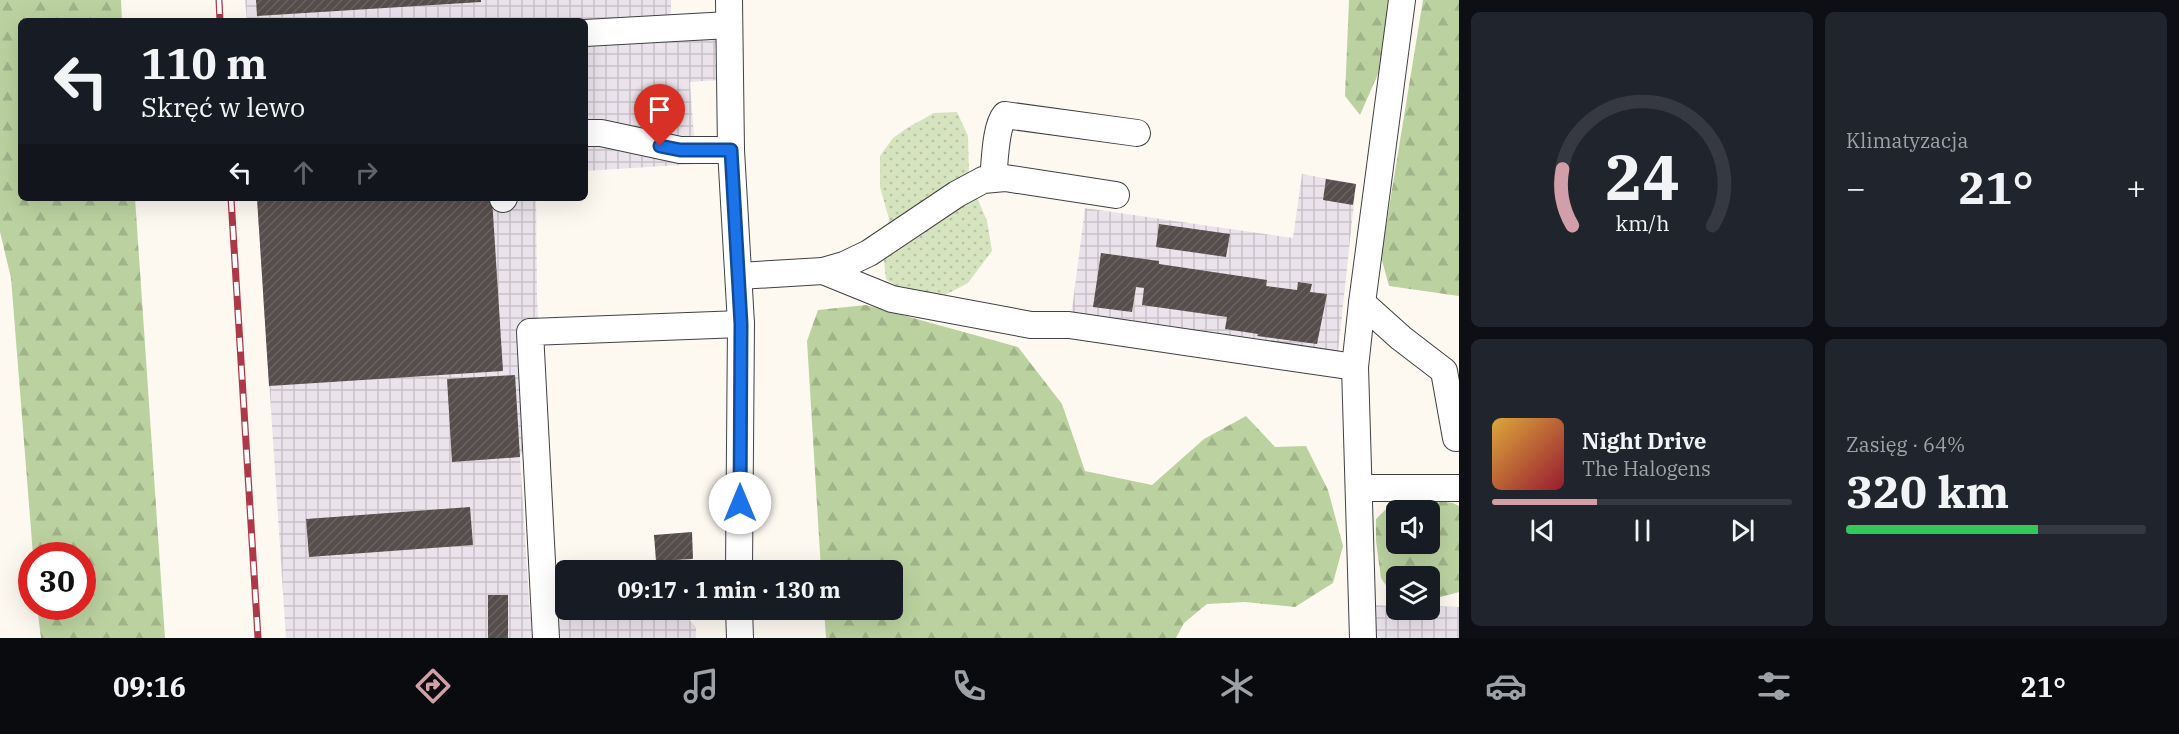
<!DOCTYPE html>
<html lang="pl">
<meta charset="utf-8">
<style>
body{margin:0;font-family:"IBM Plex Serif",serif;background:#20242c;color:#f1f3f6;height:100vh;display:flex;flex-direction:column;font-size:22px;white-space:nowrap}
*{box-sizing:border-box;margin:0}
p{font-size:20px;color:#9ea1a6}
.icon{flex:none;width:33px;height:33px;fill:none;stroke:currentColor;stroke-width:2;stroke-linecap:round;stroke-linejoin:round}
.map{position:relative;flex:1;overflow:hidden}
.sheet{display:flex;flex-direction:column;gap:12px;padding:12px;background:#0d0f14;width:720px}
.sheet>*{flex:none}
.banner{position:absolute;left:18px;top:18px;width:570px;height:183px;border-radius:9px;box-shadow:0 6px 24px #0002;background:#171b24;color:#f1f3f6;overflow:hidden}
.fabs{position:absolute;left:1386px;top:500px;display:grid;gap:12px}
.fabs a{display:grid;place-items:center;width:54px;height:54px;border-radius:9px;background:#171b24;box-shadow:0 6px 24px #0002;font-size:30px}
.speed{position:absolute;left:18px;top:542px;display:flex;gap:12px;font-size:30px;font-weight:700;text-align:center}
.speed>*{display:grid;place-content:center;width:78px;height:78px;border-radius:50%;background:#171b24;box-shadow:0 6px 24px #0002;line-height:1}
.speed .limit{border:9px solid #d22;background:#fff;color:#111}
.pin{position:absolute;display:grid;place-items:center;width:51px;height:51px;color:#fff;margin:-62px -26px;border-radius:50% 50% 50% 0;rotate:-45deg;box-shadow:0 0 6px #0007}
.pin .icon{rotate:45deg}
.me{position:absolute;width:66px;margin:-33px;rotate:0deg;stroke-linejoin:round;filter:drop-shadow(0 0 4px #0008)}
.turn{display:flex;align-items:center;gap:21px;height:126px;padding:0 24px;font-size:27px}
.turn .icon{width:78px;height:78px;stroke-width:2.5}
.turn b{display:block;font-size:42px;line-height:51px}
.lanes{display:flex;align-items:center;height:57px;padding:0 24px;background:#0003;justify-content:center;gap:30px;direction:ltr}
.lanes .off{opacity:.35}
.big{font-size:45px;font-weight:800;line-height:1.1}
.sheet .tile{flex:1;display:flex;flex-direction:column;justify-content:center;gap:9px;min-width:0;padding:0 21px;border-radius:9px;background:#20242c}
.sheet .dial{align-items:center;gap:0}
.dial svg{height:156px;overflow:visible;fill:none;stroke:#363941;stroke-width:7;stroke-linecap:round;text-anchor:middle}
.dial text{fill:#f1f3f6;stroke:none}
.song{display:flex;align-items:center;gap:18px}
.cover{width:72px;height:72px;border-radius:9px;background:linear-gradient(135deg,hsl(40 70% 55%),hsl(350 70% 35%))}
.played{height:6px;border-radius:3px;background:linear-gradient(90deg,#d29fa8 35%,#363941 35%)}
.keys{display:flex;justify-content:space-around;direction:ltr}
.heat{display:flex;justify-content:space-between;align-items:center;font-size:33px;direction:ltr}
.charge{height:9px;border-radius:4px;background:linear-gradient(90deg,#34c759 64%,#363941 0)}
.sheet .tiles{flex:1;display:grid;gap:12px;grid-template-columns:repeat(2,1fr)}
.trip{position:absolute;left:555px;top:560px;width:348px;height:60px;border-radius:9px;background:#171b24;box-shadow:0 6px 24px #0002;font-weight:800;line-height:60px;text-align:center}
.tabs{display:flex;height:96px;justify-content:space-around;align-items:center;background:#090b0e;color:#9ea1a6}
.tabs .icon{width:42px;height:42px}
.tabs .active{color:#d29fa8}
.tabs b{font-size:27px;color:#f1f3f6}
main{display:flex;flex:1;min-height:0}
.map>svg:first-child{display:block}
.industrial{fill:url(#industrial-grid)}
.grass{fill:url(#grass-dots)}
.forest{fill:url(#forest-firs);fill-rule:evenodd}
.building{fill:url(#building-hatch)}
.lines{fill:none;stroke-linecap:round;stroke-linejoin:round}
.minor-casing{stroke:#414141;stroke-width:28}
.minor{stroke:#fff;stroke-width:26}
.rail-casing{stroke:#ac3848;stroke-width:7}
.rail{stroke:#fff;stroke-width:4.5;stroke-dasharray:14;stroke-linecap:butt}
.route-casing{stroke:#114b97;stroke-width:15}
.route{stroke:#1a73e8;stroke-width:10}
</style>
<main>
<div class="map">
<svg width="1459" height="638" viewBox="0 0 1459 638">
<defs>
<pattern id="industrial-grid" width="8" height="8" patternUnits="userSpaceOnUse" patternTransform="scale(1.5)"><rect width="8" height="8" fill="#eae3eb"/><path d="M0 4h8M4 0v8" fill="none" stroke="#c8c2c8"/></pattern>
<pattern id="grass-dots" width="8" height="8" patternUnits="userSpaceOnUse" patternTransform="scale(1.5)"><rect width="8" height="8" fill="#d5e3be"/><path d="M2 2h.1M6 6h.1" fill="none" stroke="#b6c2a2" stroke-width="1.8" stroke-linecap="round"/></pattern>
<pattern id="forest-firs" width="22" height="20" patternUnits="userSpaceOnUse" patternTransform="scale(1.5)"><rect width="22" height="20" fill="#bbd2a0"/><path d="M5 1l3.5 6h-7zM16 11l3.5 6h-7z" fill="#a0b389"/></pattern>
<pattern id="building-hatch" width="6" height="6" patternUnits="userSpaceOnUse" patternTransform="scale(1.5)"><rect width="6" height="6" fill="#554e4c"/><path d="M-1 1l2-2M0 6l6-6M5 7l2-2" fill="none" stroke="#696361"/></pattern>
</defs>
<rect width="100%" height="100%" fill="#fdf9f1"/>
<g class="industrial">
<path d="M 245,0 L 671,0 L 671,16 L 718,13 L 720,80 L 690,82 L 696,164 L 585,171 L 585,21 L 247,21 Z"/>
<path d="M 1302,174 L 1356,184 L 1338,352 L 1071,317 L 1085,208 L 1293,238 Z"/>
<path d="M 257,198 L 536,198 L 537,296 L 542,399 L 520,457 L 530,615 L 679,609 L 696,627 L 696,638 L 286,638 Z"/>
<path d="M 1373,605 L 1396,606 L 1396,609 L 1430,609 L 1430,606 L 1459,607 L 1459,638 L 1375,638 Z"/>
</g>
<path class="grass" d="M 957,112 L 968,136 L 969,178 L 987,221 L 992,251 L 968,283 L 941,297 L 904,291 L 886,279 L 883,252 L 889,219 L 880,187 L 880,156 L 893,138 L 907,128 L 934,113 Z"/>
<g class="forest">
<path d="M 0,0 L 121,0 L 122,21 L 21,21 L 21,198 L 135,198 L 165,638 L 41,638 L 37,606 L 82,606 L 82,555 L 33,555 L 11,278 L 0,232 Z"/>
<path d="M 1349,0 L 1388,0 L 1381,67 L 1360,115 L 1345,96 Z"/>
<path d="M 1423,0 L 1459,0 L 1459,296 L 1389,286 L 1381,257 Z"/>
<path d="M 866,305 L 1018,347 L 1062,404 L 1085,471 L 1152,485 L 1204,439 L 1246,416 L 1275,447 L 1306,446 L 1328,490 L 1343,546 L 1333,583 L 1295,607 L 1245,602 L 1207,604 L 1184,623 L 1176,638 L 826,638 L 824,609 L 892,609 L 892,570 L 821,570 L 807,341 L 818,310 Z"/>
<path d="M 1412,497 L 1453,503 L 1459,506 L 1459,592 L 1430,600 L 1430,576 L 1396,576 L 1396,597 L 1393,596 L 1381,578 L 1376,541 L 1376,519 L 1385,510 ZM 1396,510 L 1430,510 L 1430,543 L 1396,543 Z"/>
</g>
<g class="building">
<path d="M 256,0 L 481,0 L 481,2 L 257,16 Z"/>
<path d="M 1326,179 L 1356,184 L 1353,205 L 1323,200 Z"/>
<path d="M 257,198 L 492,198 L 503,371 L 269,386 Z"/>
<path d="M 1159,224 L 1230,234 L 1226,257 L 1156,247 Z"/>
<path d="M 1101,253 L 1159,261 L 1159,264 L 1267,280 L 1266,286 L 1297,290 L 1298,282 L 1312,284 L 1310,292 L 1327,294 L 1317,344 L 1257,336 L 1258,334 L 1225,329 L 1227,317 L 1142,305 L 1144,288 L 1136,287 L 1132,312 L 1093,307 Z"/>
<path d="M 515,375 L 520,457 L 452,462 L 447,379 Z"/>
<path d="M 470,507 L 473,545 L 309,557 L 306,519 Z"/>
<path d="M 692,532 L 693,559 L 656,561 L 654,535 Z"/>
<rect x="488" y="595" width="20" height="43"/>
</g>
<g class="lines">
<defs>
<g id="minor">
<path d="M 729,0 L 731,150 L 741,324 L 739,570"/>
<path d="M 585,33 L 729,25"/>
<path d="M 585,133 L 601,133 L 680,150 L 731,150"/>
<path d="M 993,179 C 995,163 995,127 1005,115 L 1137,133"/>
<path d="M 503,199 L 504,198"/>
<path d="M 823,271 L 892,299 L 1031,325 L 1069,325 L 1355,367"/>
<path d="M 739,276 L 823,271 L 844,265 L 869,253 L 957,194 L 983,180 L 1005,178 L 1116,195"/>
<path d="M 1362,303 L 1401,338 L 1444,371 L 1456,438"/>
<path d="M 1359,488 L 1459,488"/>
<path d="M 739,609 L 740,638"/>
<path d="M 546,638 L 530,332 L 741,324"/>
<path d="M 1363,638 L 1355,367 L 1362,303 L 1402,0"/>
</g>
</defs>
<use href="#minor" class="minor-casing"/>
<use href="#minor" class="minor"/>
<defs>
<g id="rail">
<path d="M 219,0 L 220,21"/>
<path d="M 231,198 L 258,638"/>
</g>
</defs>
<use href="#rail" class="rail-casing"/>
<use href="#rail" class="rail"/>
</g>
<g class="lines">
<defs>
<path id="route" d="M 660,146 L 680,150 L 731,150 L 741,324 L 740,503"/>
</defs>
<use href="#route" class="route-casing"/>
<use href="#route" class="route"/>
</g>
</svg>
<div class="fabs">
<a><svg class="icon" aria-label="sound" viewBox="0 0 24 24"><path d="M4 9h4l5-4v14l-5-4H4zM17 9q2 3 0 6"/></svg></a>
<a><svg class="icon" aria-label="layers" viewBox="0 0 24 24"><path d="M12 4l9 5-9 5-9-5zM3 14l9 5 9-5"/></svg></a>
</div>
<div class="speed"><div class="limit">30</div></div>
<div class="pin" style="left:660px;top:146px;background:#d93025"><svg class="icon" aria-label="arrive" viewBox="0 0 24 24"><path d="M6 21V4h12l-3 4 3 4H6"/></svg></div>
<svg class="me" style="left:740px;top:503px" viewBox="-20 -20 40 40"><circle r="19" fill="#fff"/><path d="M0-13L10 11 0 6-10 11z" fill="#1a73e8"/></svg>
<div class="trip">09:17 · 1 min · 130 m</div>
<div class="banner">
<div class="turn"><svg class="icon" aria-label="left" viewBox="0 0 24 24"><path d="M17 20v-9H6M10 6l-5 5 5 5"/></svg><div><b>110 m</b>Skręć w lewo</div></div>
<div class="lanes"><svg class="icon" aria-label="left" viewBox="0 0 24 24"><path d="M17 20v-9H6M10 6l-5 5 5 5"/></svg><svg class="icon off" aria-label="ahead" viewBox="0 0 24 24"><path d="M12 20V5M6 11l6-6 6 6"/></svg><svg class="icon off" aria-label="right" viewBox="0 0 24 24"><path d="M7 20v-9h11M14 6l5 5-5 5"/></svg></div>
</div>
</div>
<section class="sheet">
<div class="tiles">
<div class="tile dial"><svg viewBox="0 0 100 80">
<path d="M14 69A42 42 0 1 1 86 69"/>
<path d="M14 69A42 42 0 0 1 9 40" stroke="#d29fa8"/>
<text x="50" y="56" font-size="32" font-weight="700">24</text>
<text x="50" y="72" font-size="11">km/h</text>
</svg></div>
<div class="tile"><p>Klimatyzacja</p>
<div class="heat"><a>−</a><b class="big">21°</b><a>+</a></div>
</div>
<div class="tile">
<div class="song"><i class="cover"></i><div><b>Night Drive</b><p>The Halogens</p></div></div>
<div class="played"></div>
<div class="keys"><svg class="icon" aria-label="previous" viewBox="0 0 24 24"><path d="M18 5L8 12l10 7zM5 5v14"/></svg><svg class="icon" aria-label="pause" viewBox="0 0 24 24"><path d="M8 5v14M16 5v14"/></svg><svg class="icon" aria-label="next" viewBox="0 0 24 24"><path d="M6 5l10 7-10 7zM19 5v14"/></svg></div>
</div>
<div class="tile"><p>Zasięg · 64%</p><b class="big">320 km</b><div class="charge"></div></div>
</div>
</section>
</main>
<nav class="tabs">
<b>09:16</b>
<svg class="icon active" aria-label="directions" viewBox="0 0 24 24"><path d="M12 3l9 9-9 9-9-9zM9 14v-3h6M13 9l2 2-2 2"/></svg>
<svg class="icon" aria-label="music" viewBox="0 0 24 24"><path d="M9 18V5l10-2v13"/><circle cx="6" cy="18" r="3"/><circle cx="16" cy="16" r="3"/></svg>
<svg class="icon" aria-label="phone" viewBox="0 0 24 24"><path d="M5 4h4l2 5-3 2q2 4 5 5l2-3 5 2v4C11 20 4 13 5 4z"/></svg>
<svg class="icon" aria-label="climate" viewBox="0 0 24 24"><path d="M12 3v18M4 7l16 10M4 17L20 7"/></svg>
<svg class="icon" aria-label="car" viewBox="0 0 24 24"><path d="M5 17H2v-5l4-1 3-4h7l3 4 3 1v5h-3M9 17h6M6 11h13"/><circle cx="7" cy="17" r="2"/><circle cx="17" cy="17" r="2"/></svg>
<svg class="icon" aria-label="filters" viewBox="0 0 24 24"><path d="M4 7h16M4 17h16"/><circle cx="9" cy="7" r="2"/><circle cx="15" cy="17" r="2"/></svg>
<b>21°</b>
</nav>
